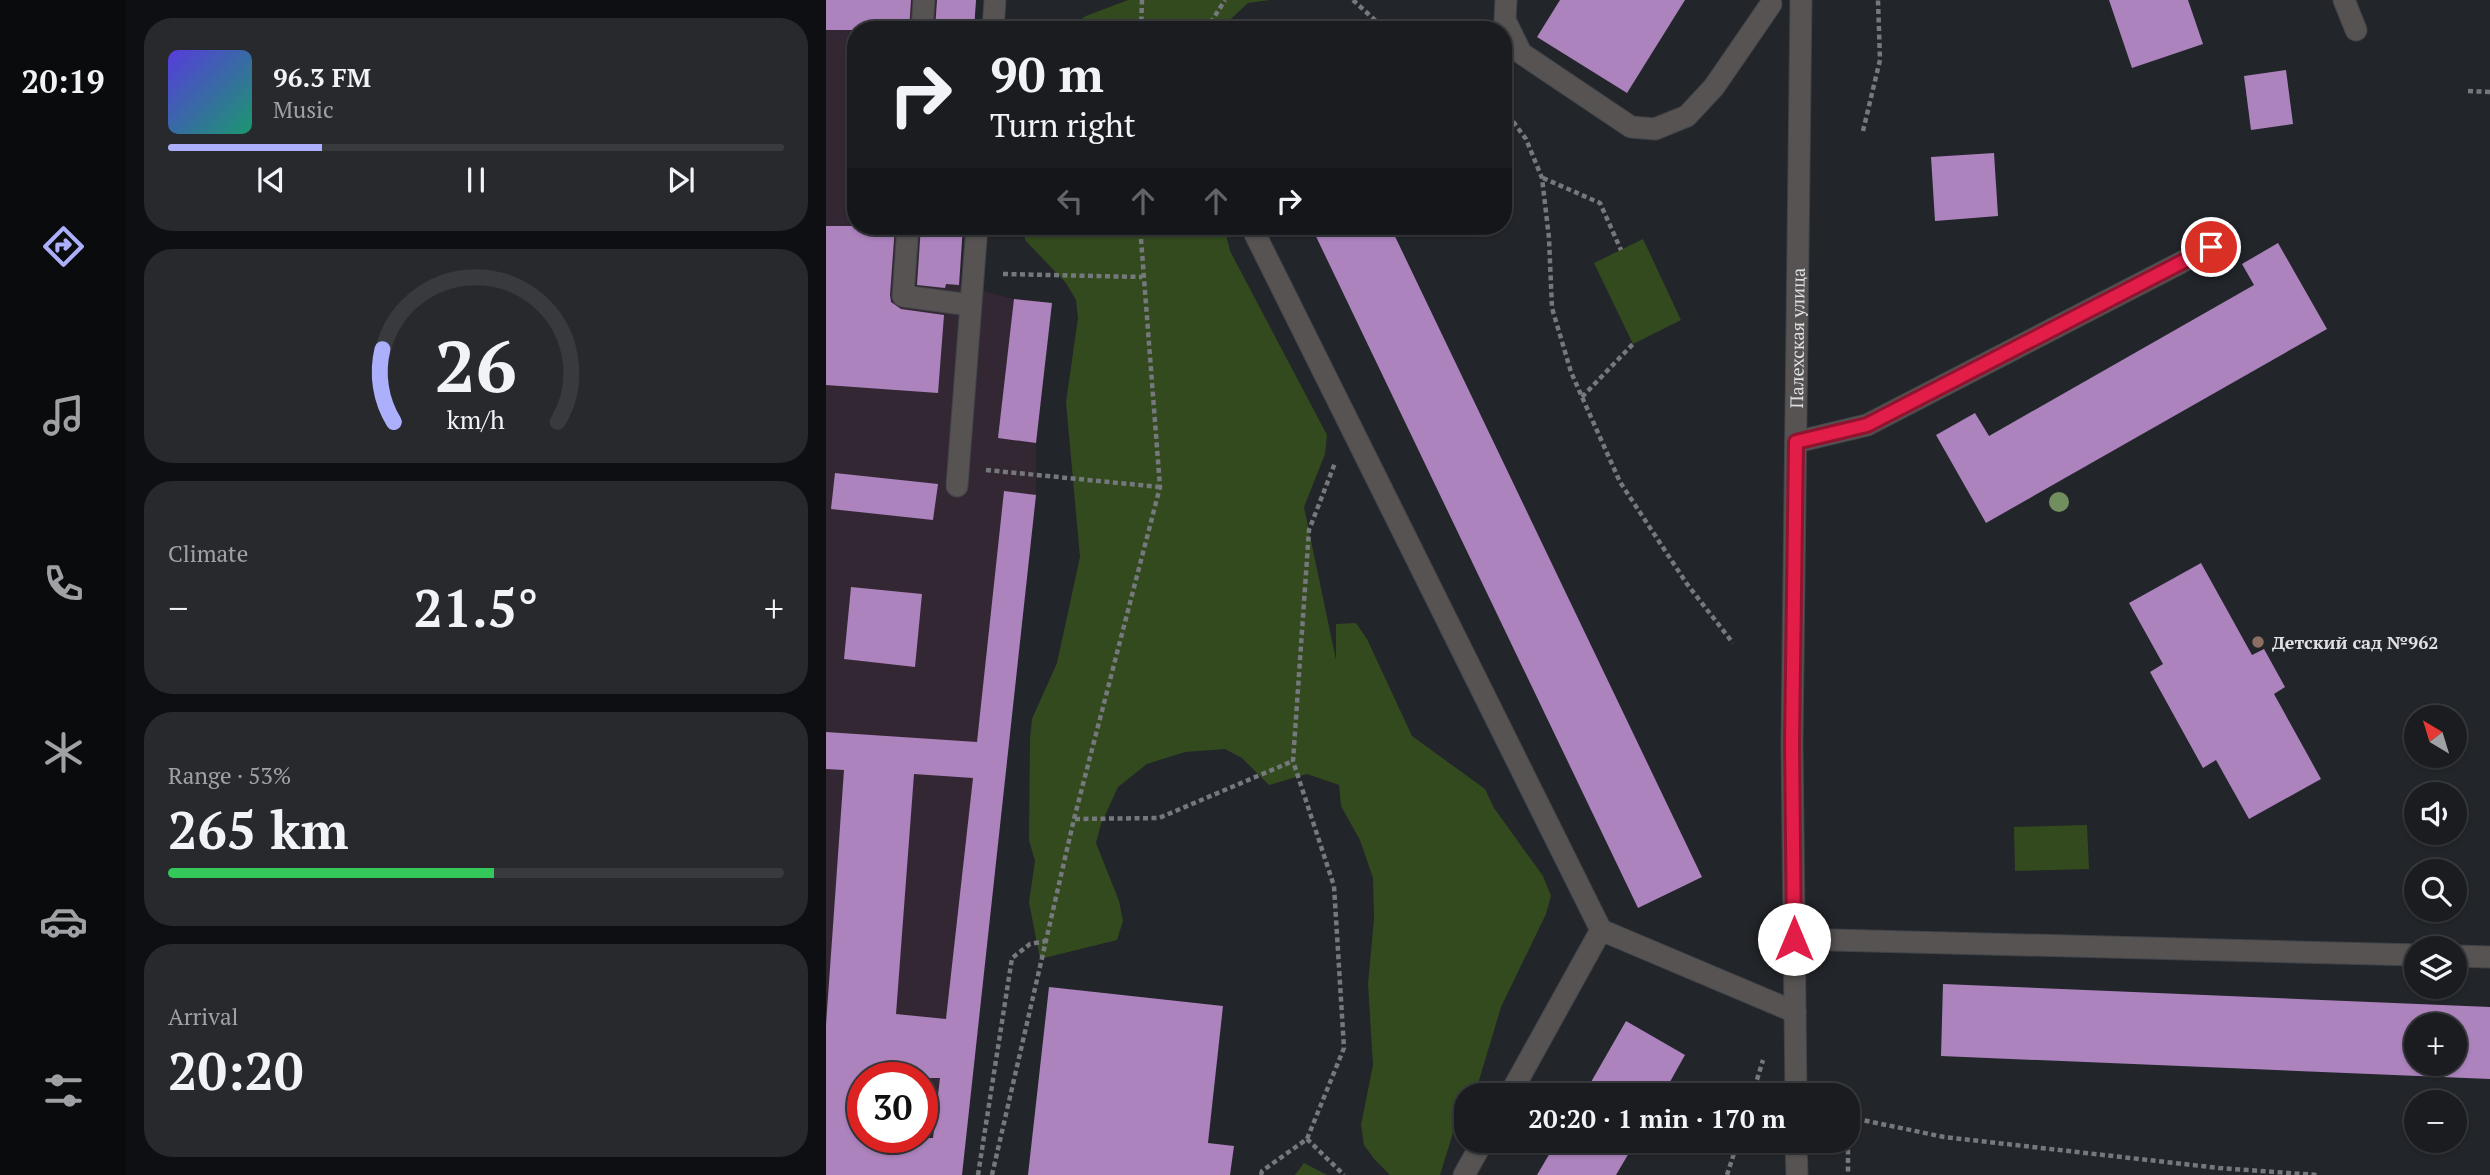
<!DOCTYPE html>
<meta charset="utf-8">
<style>
body{margin:0;font-family:"PT Serif",serif;background:#27292d;color:#f1f3f6;height:100vh;display:flex;flex-direction:column;font-size:26px;white-space:nowrap}
*{box-sizing:border-box;margin:0}
p{font-size:23px;color:#9fa1a5}
.icon{flex:none;width:38px;height:38px;fill:none;stroke:currentColor;stroke-width:2;stroke-linecap:round;stroke-linejoin:round}
.map{position:relative;flex:1;overflow:hidden}
.drawer{display:flex;flex-direction:column;gap:18px;padding:18px;background:#0e0f12;width:700px}
.drawer>*{flex:none}
.guide{position:absolute;left:21px;top:21px;width:665px;height:214px;border-radius:28px;box-shadow:0 2px 5px #0004,0 0 0 2px #383a3e;background:#1a1c20;color:#f1f3f6;overflow:hidden}
.needle{width:46px;rotate:322deg}
.controls{position:absolute;left:1578px;top:705px;display:grid;gap:14px}
.controls a{display:grid;place-items:center;width:63px;height:63px;border-radius:50%;background:#1a1c20;box-shadow:0 2px 5px #0004,0 0 0 2px #383a3e;font-size:35px}
.speed{position:absolute;left:21px;top:1062px;display:flex;gap:14px;font-size:35px;font-weight:700;text-align:center}
.speed>*{display:grid;place-content:center;width:91px;height:91px;border-radius:50%;background:#1a1c20;box-shadow:0 2px 5px #0004,0 0 0 2px #383a3e;line-height:1}
.speed .limit{border:10px solid #d22;background:#fff;color:#111}
.pin{position:absolute;display:grid;place-items:center;width:60px;height:60px;color:#fff;margin:-30px;border:4px solid #fff;border-radius:50%;box-shadow:0 2px 7px #0007}
.me{position:absolute;width:77px;margin:-38px;rotate:0deg;stroke-linejoin:round;filter:drop-shadow(0 0 5px #0008)}
.turn{display:flex;align-items:center;gap:24px;height:147px;padding:0 28px;font-size:32px}
.turn .icon{width:91px;height:91px;stroke-width:2.5}
.turn b{display:block;font-size:49px;line-height:60px}
.lanes{display:flex;align-items:center;height:66px;padding:0 28px;background:#0003;justify-content:center;gap:35px;direction:ltr}
.lanes .off{opacity:.35}
.big{font-size:52px;font-weight:700;line-height:1.1}
.drawer .tile{flex:1;display:flex;flex-direction:column;justify-content:center;gap:10px;min-width:0;padding:0 24px;border-radius:28px;background:#27292d}
.drawer .dial{align-items:center;gap:0}
.dial svg{height:182px;overflow:visible;fill:none;stroke:#383a3e;stroke-width:7;stroke-linecap:round;text-anchor:middle}
.dial text{fill:#f1f3f6;stroke:none}
.song{display:flex;align-items:center;gap:21px}
.cover{width:84px;height:84px;border-radius:10px;background:linear-gradient(135deg,hsl(250 70% 55%),hsl(160 70% 35%))}
.played{height:7px;border-radius:4px;background:linear-gradient(90deg,#acaffb 25%,#383a3e 25%)}
.keys{display:flex;justify-content:space-around;direction:ltr}
.heat{display:flex;justify-content:space-between;align-items:center;font-size:38px;direction:ltr}
.charge{height:10px;border-radius:5px;background:linear-gradient(90deg,#34c759 53%,#383a3e 0)}
.trip{position:absolute;left:628px;top:1083px;width:406px;height:70px;border-radius:28px;background:#1a1c20;box-shadow:0 2px 5px #0004,0 0 0 2px #383a3e;font-weight:700;line-height:70px;text-align:center}
main{display:flex;flex:1;min-height:0}
.tab-bar{display:flex;flex-direction:column;width:126px;justify-content:space-around;align-items:center;background:#0a0b0d;color:#9fa1a5}
.tab-bar .icon{width:49px;height:49px}
.tab-bar .current{color:#acaffb}
.tab-bar b{font-size:32px;color:#f1f3f6}
.map>svg:first-child{display:block}
.industrial{fill:#342734;fill-rule:evenodd}
.green{fill:#334a1f}
.building{fill:#ac83bd;fill-rule:evenodd}
.lines{fill:none;stroke-linecap:round;stroke-linejoin:round}
.minor-casing{stroke:#404348;stroke-width:23}
.path{stroke:#75787c;stroke-width:4.5;stroke-dasharray:5 3.5;stroke-linecap:butt}
.minor{stroke:#565352;stroke-width:21}
.tree{fill:#718e5f}
.route-casing{stroke:#92132f;stroke-width:18}
.route{stroke:#e11d48;stroke-width:12}
.education-dot{fill:#8d6e63;stroke:#22252a;stroke-width:2.5}
.labels{text-anchor:middle;dominant-baseline:central;stroke-width:7;stroke-linejoin:round;paint-order:stroke}
.street-label{font-size:18px;fill:#dee0e4;stroke:#22252a}
.poi-label{font-size:18px;font-weight:bold;fill:#dee0e4;stroke:#22252a;text-anchor:start}
</style>
<main>
<nav class="tab-bar">
<b>20:19</b>
<svg class="icon current" aria-label="directions" viewBox="0 0 24 24"><path d="M12 3l9 9-9 9-9-9zM9 14v-3h6M13 9l2 2-2 2"/></svg>
<svg class="icon" aria-label="music" viewBox="0 0 24 24"><path d="M9 18V5l10-2v13"/><circle cx="6" cy="18" r="3"/><circle cx="16" cy="16" r="3"/></svg>
<svg class="icon" aria-label="phone" viewBox="0 0 24 24"><path d="M5 4h4l2 5-3 2q2 4 5 5l2-3 5 2v4C11 20 4 13 5 4z"/></svg>
<svg class="icon" aria-label="climate" viewBox="0 0 24 24"><path d="M12 3v18M4 7l16 10M4 17L20 7"/></svg>
<svg class="icon" aria-label="car" viewBox="0 0 24 24"><path d="M5 17H2v-5l4-1 3-4h7l3 4 3 1v5h-3M9 17h6M6 11h13"/><circle cx="7" cy="17" r="2"/><circle cx="17" cy="17" r="2"/></svg>
<svg class="icon" aria-label="filters" viewBox="0 0 24 24"><path d="M4 7h16M4 17h16"/><circle cx="9" cy="7" r="2"/><circle cx="15" cy="17" r="2"/></svg>
</nav>
<section class="drawer">
<div class="tile">
<div class="song"><i class="cover"></i><div><b>96.3 FM</b><p>Music</p></div></div>
<div class="played"></div>
<div class="keys"><svg class="icon" aria-label="previous" viewBox="0 0 24 24"><path d="M18 5L8 12l10 7zM5 5v14"/></svg><svg class="icon" aria-label="pause" viewBox="0 0 24 24"><path d="M8 5v14M16 5v14"/></svg><svg class="icon" aria-label="next" viewBox="0 0 24 24"><path d="M6 5l10 7-10 7zM19 5v14"/></svg></div>
</div>
<div class="tile dial"><svg viewBox="0 0 100 80">
<path d="M14 69A42 42 0 1 1 86 69"/>
<path d="M14 69A42 42 0 0 1 9 37" stroke="#acaffb"/>
<text x="50" y="56" font-size="32" font-weight="700">26</text>
<text x="50" y="72" font-size="11">km/h</text>
</svg></div>
<div class="tile"><p>Climate</p>
<div class="heat"><a>−</a><b class="big">21.5°</b><a>+</a></div>
</div>
<div class="tile"><p>Range · 53%</p><b class="big">265 km</b><div class="charge"></div></div>
<div class="tile"><p>Arrival</p><b class="big">20:20</b></div>
</section>
<div class="map">
<svg width="1664" height="1175" viewBox="0 0 1664 1175">
<rect width="100%" height="100%" fill="#22252a"/>
<path class="industrial" d="M 0,0 L 150,0 L 148,30 L 30,30 L 30,226 L 137,226 L 134,285 L 188,299 L 226,303 L 210,443 L 210,495 L 136,1175 L 0,1175 ZM 37,1078 L 96,1078 L 96,1138 L 37,1138 Z"/>
<g class="green">
<path d="M 302,0 L 444,0 L 422,3 L 393,30 L 238,30 L 260,16 Z"/>
<path d="M 197,226 L 398,226 L 404,251 L 501,435 L 499,454 L 478,507 L 510,660 L 510,624 L 530,623 L 541,639 L 586,736 L 659,789 L 668,808 L 717,876 L 725,896 L 720,914 L 675,1007 L 651,1087 L 646,1095 L 640,1096 L 640,1105 L 630,1123 L 614,1175 L 564,1175 L 549,1160 L 538,1145 L 535,1125 L 547,1065 L 542,984 L 548,919 L 547,878 L 534,840 L 515,806 L 513,785 L 481,774 L 443,785 L 416,758 L 399,749 L 359,752 L 321,764 L 292,787 L 275,824 L 270,843 L 293,901 L 297,921 L 291,940 L 214,959 L 203,902 L 209,861 L 203,840 L 204,739 L 206,719 L 231,663 L 254,557 L 240,402 L 252,318 L 250,300 L 240,283 L 199,240 Z"/>
<path d="M 817,239 L 855,320 L 807,344 L 768,263 Z"/>
<path d="M 1261,825 L 1263,869 L 1189,871 L 1188,827 Z"/>
<path d="M 478,1163 L 501,1175 L 469,1175 Z"/>
</g>
<g class="building">
<path d="M 0,0 L 85,0 L 83,30 L 0,30 Z"/>
<path d="M 111,0 L 150,0 L 148,30 L 109,30 Z"/>
<path d="M 734,0 L 859,0 L 801,93 L 711,37 Z"/>
<path d="M 1283,0 L 1362,0 L 1377,44 L 1306,68 Z"/>
<path d="M 1460,70 L 1467,124 L 1425,130 L 1418,76 Z"/>
<path d="M 1168,153 L 1172,216 L 1109,221 L 1105,157 Z"/>
<path d="M 0,226 L 69,226 L 64,295 L 65,302 L 75,309 L 118,315 L 112,393 L 0,385 Z"/>
<path d="M 95,226 L 137,226 L 133,285 L 120,284 L 119,288 L 91,285 Z"/>
<path d="M 485,226 L 564,226 L 876,877 L 812,908 Z"/>
<path d="M 1452,243 L 1501,329 L 1160,523 L 1110,435 L 1149,413 L 1163,436 L 1428,285 L 1416,264 Z"/>
<path d="M 188,299 L 226,303 L 210,443 L 172,438 Z"/>
<path d="M 9,473 L 112,484 L 107,520 L 5,509 Z"/>
<path d="M 178,491 L 210,495 L 136,1175 L 0,1175 L 0,1025 L 18,770 L 0,769 L 0,732 L 151,742 ZM 88,774 L 147,778 L 120,1019 L 70,1014 ZM 37,1078 L 114,1078 L 107,1138 L 37,1138 Z"/>
<path d="M 1375,563 L 1426,655 L 1438,649 L 1459,687 L 1448,694 L 1495,779 L 1423,819 L 1390,760 L 1377,768 L 1324,672 L 1337,664 L 1303,603 Z"/>
<path d="M 25,587 L 96,594 L 89,667 L 18,659 Z"/>
<path d="M 1117,984 L 1664,1007 L 1664,1079 L 1115,1056 ZM 1591,1026 L 1629,1026 L 1629,1064 L 1591,1064 Z"/>
<path d="M 223,987 L 397,1006 L 382,1143 L 408,1146 L 404,1175 L 202,1175 Z"/>
<path d="M 800,1021 L 859,1055 L 836,1096 L 757,1096 Z"/>
<path d="M 731,1141 L 810,1141 L 790,1175 L 711,1175 Z"/>
</g>
<g class="lines">
<defs>
<g id="minor">
<path d="M 680,0 L 679,20 L 695,53 L 805,127 L 829,129 L 861,116 L 888,87 L 945,4"/>
<path d="M 1518,0 L 1530,30"/>
<path d="M 96,30 L 98,0"/>
<path d="M 167,30 L 169,0"/>
<path d="M 82,226 L 77,296 L 144,305"/>
<path d="M 425,226 L 775,930 L 969,1012"/>
<path d="M 970,442 L 1041,425 L 1385,247"/>
<path d="M 131,486 L 151,226"/>
<path d="M 968,939 L 1591,955"/>
<path d="M 1629,956 L 1664,957"/>
<path d="M 683,1096 L 775,930"/>
<path id="s1" d="M 970,1096 L 966,743 L 975,0"/>
<path d="M 970,1141 L 971,1175"/>
<path d="M 638,1175 L 657,1141"/>
</g>
</defs>
<use href="#minor" class="minor-casing"/>
<g class="path">
<path d="M 527,0 L 551,22 L 565,30"/>
<path d="M 315,30 L 316,0"/>
<path d="M 380,30 L 399,0"/>
<path d="M 1642,91 L 1664,92"/>
<path d="M 677,108 L 700,139 L 716,178 L 723,238 L 726,308 L 745,372 L 756,397 L 794,482 L 861,584 L 907,643"/>
<path d="M 1037,131 L 1054,60 L 1052,0"/>
<path d="M 717,178 L 774,203 L 795,250"/>
<path d="M 177,274 L 316,277"/>
<path d="M 756,397 L 807,344"/>
<path d="M 160,470 L 334,487"/>
<path d="M 249,819 L 333,818 L 467,761"/>
<path d="M 926,1096 L 937,1060"/>
<path d="M 1022,1117 L 1118,1137 L 1393,1168 L 1491,1175"/>
<path d="M 481,1139 L 518,1175"/>
<path d="M 1022,1141 L 1022,1175"/>
<path d="M 152,1175 L 186,958 L 204,944 L 220,941"/>
<path d="M 166,1175 L 248,819 L 334,487 L 314,226"/>
<path d="M 435,1175 L 436,1171 L 481,1139 L 518,1048 L 508,886 L 467,761 L 483,530 L 509,463"/>
<path d="M 901,1175 L 912,1141"/>
</g>
<use href="#minor" class="minor"/>
</g>
<circle class="tree" cx="1233" cy="502" r="10"/>
<g class="lines">
<defs>
<path id="route" d="M 968,939 L 966,743 L 970,442 L 1041,425 L 1385,247"/>
</defs>
<use href="#route" class="route-casing"/>
<use href="#route" class="route"/>
</g>
<circle class="education-dot" cx="1432" cy="642" r="7"/>
<g class="labels">
<g class="street-label">
<text stroke="none"><textPath href="#s1" startOffset="758">Палехская улица</textPath></text>
</g>
<g class="poi-label">
<text x="1446" y="642">Детский сад №962</text>
</g>
</g>
</svg>
<div class="controls">
<a><svg class="needle" viewBox="-14 -14 28 28"><path d="M0-13l5 13h-10z" fill="#e53935"/><path d="M0 13l5-13h-10z" fill="#9fa1a5"/></svg></a>
<a><svg class="icon" aria-label="sound" viewBox="0 0 24 24"><path d="M4 9h4l5-4v14l-5-4H4zM17 9q2 3 0 6"/></svg></a>
<a><svg class="icon" aria-label="search" viewBox="0 0 24 24"><circle cx="10" cy="10" r="6"/><path d="M15 15l6 6"/></svg></a>
<a><svg class="icon" aria-label="layers" viewBox="0 0 24 24"><path d="M12 4l9 5-9 5-9-5zM3 14l9 5 9-5"/></svg></a>
<a>+</a>
<a>−</a>
</div>
<div class="speed"><div class="limit">30</div></div>
<div class="pin" style="left:1385px;top:247px;background:#d93025"><svg class="icon" aria-label="arrive" viewBox="0 0 24 24"><path d="M6 21V4h12l-3 4 3 4H6"/></svg></div>
<svg class="me" style="left:968px;top:939px" viewBox="-20 -20 40 40"><circle r="19" fill="#fff"/><path d="M0-13L10 11 0 6-10 11z" fill="#e11d48"/></svg>
<div class="trip">20:20 · 1 min · 170 m</div>
<div class="guide">
<div class="turn"><svg class="icon" aria-label="right" viewBox="0 0 24 24"><path d="M7 20v-9h11M14 6l5 5-5 5"/></svg><div><b>90 m</b>Turn right</div></div>
<div class="lanes"><svg class="icon off" aria-label="left" viewBox="0 0 24 24"><path d="M17 20v-9H6M10 6l-5 5 5 5"/></svg><svg class="icon off" aria-label="ahead" viewBox="0 0 24 24"><path d="M12 20V5M6 11l6-6 6 6"/></svg><svg class="icon off" aria-label="ahead" viewBox="0 0 24 24"><path d="M12 20V5M6 11l6-6 6 6"/></svg><svg class="icon" aria-label="right" viewBox="0 0 24 24"><path d="M7 20v-9h11M14 6l5 5-5 5"/></svg></div>
</div>
</div>
</main>
